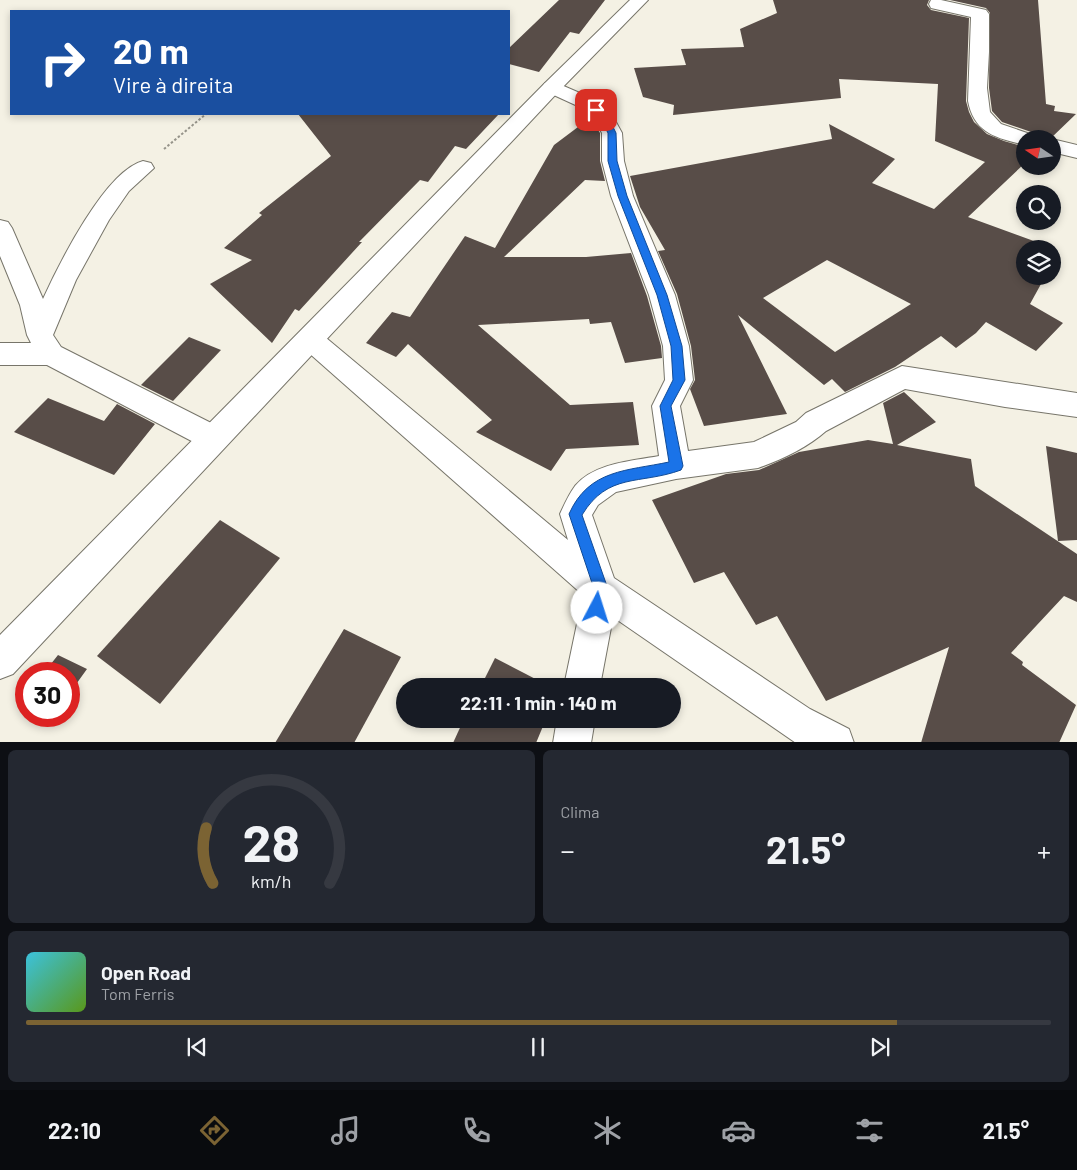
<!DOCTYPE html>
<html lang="pt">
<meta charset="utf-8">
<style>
body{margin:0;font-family:Barlow,sans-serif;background:#242831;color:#f1f3f6;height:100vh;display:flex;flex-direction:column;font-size:19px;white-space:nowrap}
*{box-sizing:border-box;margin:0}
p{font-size:16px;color:#9ea1a6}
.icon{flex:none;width:28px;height:28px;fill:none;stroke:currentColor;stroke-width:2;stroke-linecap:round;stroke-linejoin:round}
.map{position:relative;height:742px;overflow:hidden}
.side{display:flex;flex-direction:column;gap:8px;padding:8px;background:#0d0f14;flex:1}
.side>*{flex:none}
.top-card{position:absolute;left:10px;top:10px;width:500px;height:105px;border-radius:0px;box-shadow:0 2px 8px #0003;background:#1a4fa0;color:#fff;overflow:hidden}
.needle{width:32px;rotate:283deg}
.fabs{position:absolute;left:1016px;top:130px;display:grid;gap:10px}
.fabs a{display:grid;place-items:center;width:45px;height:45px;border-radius:50%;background:#171b24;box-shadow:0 2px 8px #0003;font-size:25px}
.speed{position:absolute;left:15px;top:662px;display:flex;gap:10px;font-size:25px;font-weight:700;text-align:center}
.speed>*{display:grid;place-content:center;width:65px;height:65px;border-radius:50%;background:#171b24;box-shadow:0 2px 8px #0003;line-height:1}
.speed .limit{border:8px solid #d22;background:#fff;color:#111}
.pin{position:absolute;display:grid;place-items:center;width:42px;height:42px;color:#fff;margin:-21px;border-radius:10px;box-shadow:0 2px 8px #0006}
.me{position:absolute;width:55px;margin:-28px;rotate:5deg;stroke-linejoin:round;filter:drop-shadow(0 0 4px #0008)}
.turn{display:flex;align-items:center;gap:18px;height:105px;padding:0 20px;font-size:22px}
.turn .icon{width:65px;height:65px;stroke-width:2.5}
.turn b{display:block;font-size:35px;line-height:42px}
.big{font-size:38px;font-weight:700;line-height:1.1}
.side .tile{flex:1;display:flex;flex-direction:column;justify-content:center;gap:8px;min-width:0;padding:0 18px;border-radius:8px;background:#242831}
.side .dial{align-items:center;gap:0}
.dial svg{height:130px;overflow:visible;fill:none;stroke:#363941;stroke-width:7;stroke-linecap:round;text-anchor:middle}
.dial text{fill:#f1f3f6;stroke:none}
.song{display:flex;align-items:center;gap:15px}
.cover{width:60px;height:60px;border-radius:8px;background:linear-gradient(135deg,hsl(190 70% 55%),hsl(90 70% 35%))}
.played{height:5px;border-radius:2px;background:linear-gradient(90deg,#7b6333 85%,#363941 85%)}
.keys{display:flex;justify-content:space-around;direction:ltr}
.heat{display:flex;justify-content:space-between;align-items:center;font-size:28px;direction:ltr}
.side .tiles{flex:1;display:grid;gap:8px;grid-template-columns:1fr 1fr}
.tile:last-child{grid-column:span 2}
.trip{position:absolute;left:396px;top:678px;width:285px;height:50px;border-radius:25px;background:#171b24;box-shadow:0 2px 8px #0003;font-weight:700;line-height:50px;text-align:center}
.dock{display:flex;height:80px;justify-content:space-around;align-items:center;background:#090b0e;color:#9ea1a6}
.dock .icon{width:35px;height:35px}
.dock .on{color:#7b6333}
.dock b{font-size:22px;color:#f1f3f6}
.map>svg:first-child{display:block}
.building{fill:#584d48;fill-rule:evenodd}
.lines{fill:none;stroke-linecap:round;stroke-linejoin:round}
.minor-casing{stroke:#77756a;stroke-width:2}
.major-casing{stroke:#77756a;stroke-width:2}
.path{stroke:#96948a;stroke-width:2;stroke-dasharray:2.5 2;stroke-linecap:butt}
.minor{fill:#fff;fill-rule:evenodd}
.major{fill:#fff;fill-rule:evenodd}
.route{fill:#1a73e8;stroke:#114b97}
</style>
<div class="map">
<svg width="1077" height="743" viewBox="0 0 1077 743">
<rect width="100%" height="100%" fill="#f4f1e4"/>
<g class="building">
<path d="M 559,0 L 605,0 L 579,34 L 570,32 L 539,72 L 509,64 L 509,48 Z"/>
<path d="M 773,0 L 929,0 L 927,5 L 931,10 L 969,18 L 966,101 L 969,112 L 974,122 L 987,134 L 1004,141 L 1025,147 L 1025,163 L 968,217 L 1042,244 L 1040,249 L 1025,249 L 1025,276 L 1031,276 L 1030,279 L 1041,284 L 1030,304 L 1063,323 L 1036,351 L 986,322 L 976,333 L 956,348 L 941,336 L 895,367 L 845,392 L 832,379 L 824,385 L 738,315 L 787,414 L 704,426 L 690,389 L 695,380 L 691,346 L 677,294 L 658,251 L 665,250 L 640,207 L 630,176 L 832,139 L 829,124 L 895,159 L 872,183 L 934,209 L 985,162 L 935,141 L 938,84 L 839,79 L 841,98 L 673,115 L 674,105 L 643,97 L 634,68 L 686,65 L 681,49 L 744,47 L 740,29 L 777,13 ZM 827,260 L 911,304 L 835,352 L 763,298 Z"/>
<path d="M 950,0 L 1038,0 L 1046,104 L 1055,106 L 1054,111 L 1076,114 L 1050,139 L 1038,139 L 1034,133 L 1002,122 L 992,111 L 989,88 L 990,13 L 986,8 Z"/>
<path d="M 298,114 L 499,114 L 466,149 L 455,146 L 428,182 L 420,180 L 359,242 L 362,242 L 299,311 L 295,309 L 272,343 L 210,284 L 252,260 L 224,248 L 262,215 L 259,213 L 331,156 Z"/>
<path d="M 590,118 L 600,133 L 600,161 L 605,181 L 585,180 L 504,257 L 586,257 L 631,253 L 647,296 L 661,346 L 662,358 L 625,363 L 611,322 L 590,324 L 589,319 L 478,325 L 570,405 L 633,402 L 639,445 L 566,449 L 551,471 L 476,432 L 492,420 L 408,344 L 396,357 L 366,343 L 392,312 L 410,317 L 465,236 L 495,248 L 554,145 Z"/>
<path d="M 189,337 L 221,350 L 173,401 L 141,385 Z"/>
<path d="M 904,392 L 936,422 L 897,445 L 971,459 L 975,486 L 1077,554 L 1077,602 L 1064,596 L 1011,653 L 1023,662 L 1022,665 L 1076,705 L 1059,743 L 921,743 L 949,647 L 826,701 L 777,616 L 756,625 L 724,572 L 694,583 L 652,500 L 726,474 L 759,470 L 799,452 L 868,440 L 893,444 L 883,403 Z"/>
<path d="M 48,398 L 104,421 L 117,404 L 155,424 L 114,475 L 14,432 Z"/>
<path d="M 1046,446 L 1077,453 L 1077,540 L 1058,541 Z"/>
<path d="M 220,520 L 280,558 L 160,704 L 97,656 Z"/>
<path d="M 344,629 L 401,657 L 354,743 L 275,743 Z"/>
<path d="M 58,655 L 87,669 L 69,694 L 69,674 L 43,674 Z"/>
<path d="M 495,658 L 549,686 L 481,686 Z"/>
<path d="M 464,719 L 546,719 L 536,743 L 453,743 Z"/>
</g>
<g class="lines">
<defs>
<g id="minor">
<path d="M 931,0 L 941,0 L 986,10 L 989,14 L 989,52 L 987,88 L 990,112 L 1001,124 L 1033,135 L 1036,139 L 1025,139 L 1025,145 C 996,138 974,133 968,101 L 971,17 L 931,8 L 929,4 Z"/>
<path d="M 552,81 L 596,100 L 611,113 L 622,133 L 624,161 L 633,196 L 675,295 L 689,346 L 693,380 L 680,406 L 688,451 L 754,442 L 796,422 L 806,413 L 902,366 L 1077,393 L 1077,417 L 1005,407 L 905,389 L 826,431 C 808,447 781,460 758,468 L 676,479 L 616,492 L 598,505 L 592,515 L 614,578 L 810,709 L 849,729 L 854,743 L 796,743 L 613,617 L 600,686 L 564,686 L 583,595 L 301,346 L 297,339 L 301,332 L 310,329 L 319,332 L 568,540 L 560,514 C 564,505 569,494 575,486 C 594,463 632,461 659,456 L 652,406 L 665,380 L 663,346 L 649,295 L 611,196 L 602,161 L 602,133 L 595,120 L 582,108 L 545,91 L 542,87 L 545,83 Z"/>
<path d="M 1052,139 L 1077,145 L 1077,158 L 1052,152 Z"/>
<path d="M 143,161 L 151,163 L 154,168 L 129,191 L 109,220 L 76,280 L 53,335 L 61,347 L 223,429 L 228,438 L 223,447 L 213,451 L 203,447 L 47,365 L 0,365 L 0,343 L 31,343 L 27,335 L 20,305 L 0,256 L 0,220 L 8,222 L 12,228 L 43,299 C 59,264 105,171 143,161 Z"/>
<path d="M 557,719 L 595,719 L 591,743 L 553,743 Z"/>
</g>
<path id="major" d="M 630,0 L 648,0 L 559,91 L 13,674 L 0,679 L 0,635 L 545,83 Z"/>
</defs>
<use href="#minor" class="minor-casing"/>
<use href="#major" class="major-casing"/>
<path class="path" d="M 164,149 L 206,114"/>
<use href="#minor" class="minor"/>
<use href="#major" class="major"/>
</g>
<path class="route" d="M 596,108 L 607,115 L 616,133 L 617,161 L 627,196 L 667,295 L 682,346 L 685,380 L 671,406 L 683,466 L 681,470 C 640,485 608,472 582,515 L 608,589 L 602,614 L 597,616 L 592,614 L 590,608 L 594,589 L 569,514 C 589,469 627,471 669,462 L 660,406 L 673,380 L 671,346 L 657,295 L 618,196 L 608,161 L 608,133 L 600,118 L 592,110 Z"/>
</svg>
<div class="fabs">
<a><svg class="needle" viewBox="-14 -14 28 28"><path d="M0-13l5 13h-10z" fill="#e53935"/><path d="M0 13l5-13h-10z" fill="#9ea1a6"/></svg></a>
<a><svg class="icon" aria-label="search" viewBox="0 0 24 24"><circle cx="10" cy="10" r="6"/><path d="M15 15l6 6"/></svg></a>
<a><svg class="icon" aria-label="layers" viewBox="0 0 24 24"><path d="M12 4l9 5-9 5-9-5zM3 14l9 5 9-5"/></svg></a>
</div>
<div class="speed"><div class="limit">30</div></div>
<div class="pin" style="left:596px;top:110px;background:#d93025"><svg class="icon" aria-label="arrive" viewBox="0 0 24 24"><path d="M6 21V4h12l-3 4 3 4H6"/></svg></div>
<svg class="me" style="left:597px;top:608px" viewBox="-20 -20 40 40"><circle r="19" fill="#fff"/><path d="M0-13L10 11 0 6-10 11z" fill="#1a73e8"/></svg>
<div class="trip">22:11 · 1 min · 140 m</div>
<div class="top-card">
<div class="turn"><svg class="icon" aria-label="right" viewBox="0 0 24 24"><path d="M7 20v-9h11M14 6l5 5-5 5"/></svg><div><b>20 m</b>Vire à direita</div></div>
</div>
</div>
<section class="side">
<div class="tiles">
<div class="tile dial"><svg viewBox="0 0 100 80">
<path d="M14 69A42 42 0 1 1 86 69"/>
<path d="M14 69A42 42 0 0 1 10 35" stroke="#7b6333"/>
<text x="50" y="56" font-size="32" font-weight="700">28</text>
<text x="50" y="72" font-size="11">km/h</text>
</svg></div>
<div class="tile"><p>Clima</p>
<div class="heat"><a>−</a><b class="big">21.5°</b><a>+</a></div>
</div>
<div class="tile">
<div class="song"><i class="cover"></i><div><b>Open Road</b><p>Tom Ferris</p></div></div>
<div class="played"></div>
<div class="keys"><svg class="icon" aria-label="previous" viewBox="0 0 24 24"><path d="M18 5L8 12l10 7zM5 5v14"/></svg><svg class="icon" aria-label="pause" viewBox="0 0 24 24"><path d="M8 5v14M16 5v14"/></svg><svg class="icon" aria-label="next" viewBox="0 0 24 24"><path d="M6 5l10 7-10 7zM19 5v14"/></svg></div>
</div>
</div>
</section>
<nav class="dock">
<b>22:10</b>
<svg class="icon on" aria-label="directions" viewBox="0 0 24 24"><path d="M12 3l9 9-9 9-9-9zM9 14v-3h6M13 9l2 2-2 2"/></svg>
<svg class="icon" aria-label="music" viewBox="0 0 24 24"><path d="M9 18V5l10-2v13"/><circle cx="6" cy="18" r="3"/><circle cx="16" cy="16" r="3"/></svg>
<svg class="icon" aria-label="phone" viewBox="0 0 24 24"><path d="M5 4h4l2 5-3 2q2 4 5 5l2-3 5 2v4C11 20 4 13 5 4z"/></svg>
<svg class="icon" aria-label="climate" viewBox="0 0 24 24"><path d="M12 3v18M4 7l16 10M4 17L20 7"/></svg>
<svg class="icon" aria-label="car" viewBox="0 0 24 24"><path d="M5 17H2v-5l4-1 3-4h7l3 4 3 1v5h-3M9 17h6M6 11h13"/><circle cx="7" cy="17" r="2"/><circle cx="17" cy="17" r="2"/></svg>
<svg class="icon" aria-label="filters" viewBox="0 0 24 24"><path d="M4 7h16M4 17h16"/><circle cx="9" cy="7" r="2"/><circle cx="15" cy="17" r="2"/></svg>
<b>21.5°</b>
</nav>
